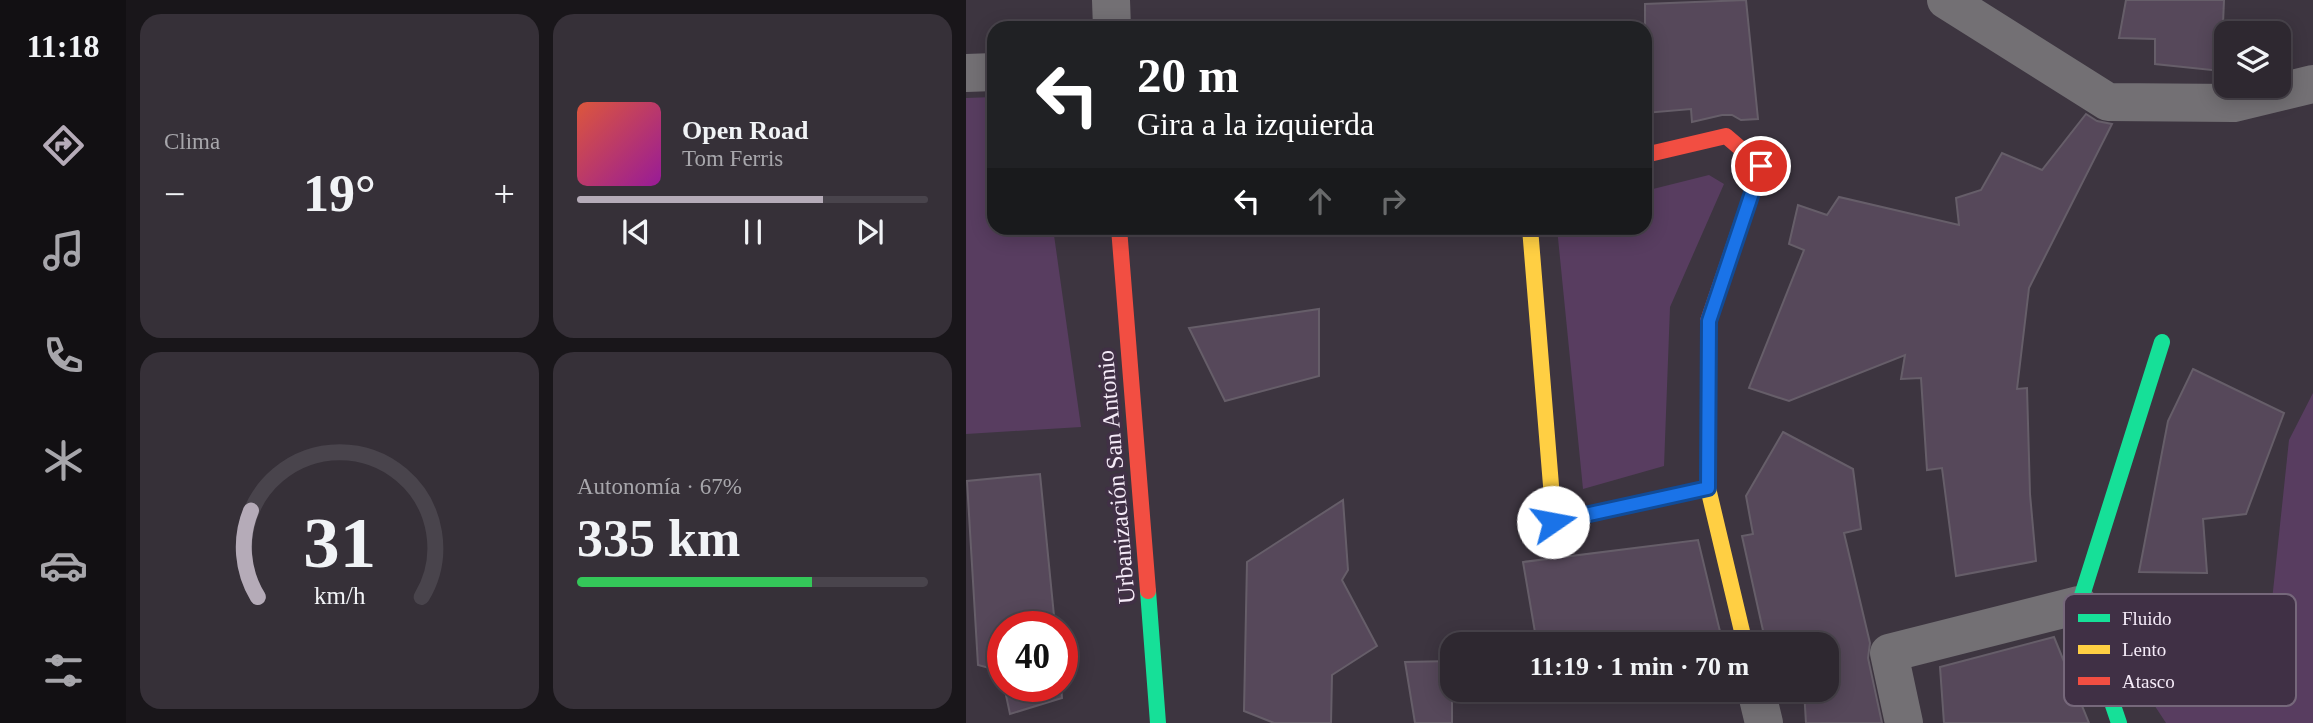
<!DOCTYPE html>
<html lang="es">
<meta charset="utf-8">
<style>
body{margin:0;font-family:Georgia,serif;background:#363038;color:#f1f3f6;height:100vh;display:flex;flex-direction:column;font-size:26px;white-space:nowrap}
*{box-sizing:border-box;margin:0}
p{font-size:23px;color:#a7a6ab}
.icon{flex:none;width:38px;height:38px;fill:none;stroke:currentColor;stroke-width:2;stroke-linecap:round;stroke-linejoin:round}
.map{position:relative;flex:1;overflow:hidden}
.details{display:flex;flex-direction:column;gap:14px;padding:14px;background:#19161a;width:840px}
.details>*{flex:none}
.hud{position:absolute;left:21px;top:21px;width:665px;height:214px;border-radius:21px;box-shadow:0 4px 18px #0003,0 0 0 2px #49444c;background:#202124;color:#fff;overflow:hidden}
.fabs{position:absolute;left:1248px;top:21px;display:grid;gap:14px}
.fabs a{display:grid;place-items:center;width:77px;height:77px;border-radius:14px;background:#2e2830;box-shadow:0 4px 18px #0003,0 0 0 2px #49444c;font-size:35px}
.speed{position:absolute;left:21px;top:611px;display:flex;gap:14px;font-size:35px;font-weight:700;text-align:center}
.speed>*{display:grid;place-content:center;width:91px;height:91px;border-radius:50%;background:#2e2830;box-shadow:0 4px 18px #0003,0 0 0 2px #49444c;line-height:1}
.speed .limit{border:10px solid #d22;background:#fff;color:#111}
.pin{position:absolute;display:grid;place-items:center;width:60px;height:60px;color:#fff;margin:-30px;border:4px solid #fff;border-radius:50%;box-shadow:0 2px 7px #0007}
.me{position:absolute;width:77px;margin:-38px;rotate:78deg;stroke-linejoin:round;filter:drop-shadow(0 0 5px #0008)}
.turn{display:flex;align-items:center;gap:24px;height:147px;padding:0 35px;font-size:32px}
.turn .icon{width:91px;height:91px;stroke-width:2.5}
.turn b{display:block;font-size:49px;line-height:60px}
.lanes{display:flex;align-items:center;height:66px;padding:0 35px;background:#0003;justify-content:center;gap:35px;direction:ltr}
.lanes .off{opacity:.35}
.big{font-size:52px;font-weight:700;line-height:1.1}
.details .tile{flex:1;display:flex;flex-direction:column;justify-content:center;gap:10px;min-width:0;padding:0 24px;border-radius:21px;background:#363038}
.details .dial{align-items:center;gap:0}
.dial svg{height:182px;overflow:visible;fill:none;stroke:#49444c;stroke-width:7;stroke-linecap:round;text-anchor:middle}
.dial text{fill:#f1f3f6;stroke:none}
.song{display:flex;align-items:center;gap:21px}
.cover{width:84px;height:84px;border-radius:10px;background:linear-gradient(135deg,hsl(10 70% 55%),hsl(300 70% 35%))}
.played{height:7px;border-radius:4px;background:linear-gradient(90deg,#b5abb8 70%,#49444c 70%)}
.keys{display:flex;justify-content:space-around;direction:ltr}
.heat{display:flex;justify-content:space-between;align-items:center;font-size:38px;direction:ltr}
.charge{height:10px;border-radius:5px;background:linear-gradient(90deg,#34c759 67%,#49444c 0)}
.details .tiles{flex:1;display:grid;gap:14px;grid-template-columns:repeat(2,1fr)}
.trip{position:absolute;left:474px;top:632px;width:399px;height:70px;border-radius:21px;background:#2e2830;box-shadow:0 4px 18px #0003,0 0 0 2px #49444c;font-weight:700;line-height:70px;text-align:center}
main{display:flex;flex:1;min-height:0}
.tabs{display:flex;flex-direction:column;width:126px;justify-content:space-around;align-items:center;background:#121013;color:#a7a6ab}
.tabs .icon{width:49px;height:49px}
.tabs .selected{color:#b5abb8}
.tabs b{font-size:32px;color:#f1f3f6}
.map>svg:first-child{display:block}
.green{fill:#583d60}
.building{fill:#56485a;stroke:#665e69;stroke-width:2}
.lines{fill:none;stroke-linecap:round;stroke-linejoin:round}
.street{stroke:#737074;stroke-width:38}
.fast{stroke:#16e098;stroke-width:16}
.slow{stroke:#ffcf43;stroke-width:16}
.jam{stroke:#f24e42;stroke-width:16}
.route-casing{stroke:#114b97;stroke-width:18}
.route{stroke:#1a73e8;stroke-width:12}
.labels{text-anchor:middle;dominant-baseline:central;stroke-width:7;stroke-linejoin:round;paint-order:stroke}
.street-label{font-size:24px;fill:#f5ebf8;stroke:#403045}
.key{fill:#403045;stroke:#76687b;stroke-width:2}
.key-label{font-size:19px;fill:#f5ebf8}
</style>
<main>
<nav class="tabs">
<b>11:18</b>
<svg class="icon selected" aria-label="directions" viewBox="0 0 24 24"><path d="M12 3l9 9-9 9-9-9zM9 14v-3h6M13 9l2 2-2 2"/></svg>
<svg class="icon" aria-label="music" viewBox="0 0 24 24"><path d="M9 18V5l10-2v13"/><circle cx="6" cy="18" r="3"/><circle cx="16" cy="16" r="3"/></svg>
<svg class="icon" aria-label="phone" viewBox="0 0 24 24"><path d="M5 4h4l2 5-3 2q2 4 5 5l2-3 5 2v4C11 20 4 13 5 4z"/></svg>
<svg class="icon" aria-label="climate" viewBox="0 0 24 24"><path d="M12 3v18M4 7l16 10M4 17L20 7"/></svg>
<svg class="icon" aria-label="car" viewBox="0 0 24 24"><path d="M5 17H2v-5l4-1 3-4h7l3 4 3 1v5h-3M9 17h6M6 11h13"/><circle cx="7" cy="17" r="2"/><circle cx="17" cy="17" r="2"/></svg>
<svg class="icon" aria-label="filters" viewBox="0 0 24 24"><path d="M4 7h16M4 17h16"/><circle cx="9" cy="7" r="2"/><circle cx="15" cy="17" r="2"/></svg>
</nav>
<section class="details">
<div class="tiles">
<div class="tile"><p>Clima</p>
<div class="heat"><a>−</a><b class="big">19°</b><a>+</a></div>
</div>
<div class="tile">
<div class="song"><i class="cover"></i><div><b>Open Road</b><p>Tom Ferris</p></div></div>
<div class="played"></div>
<div class="keys"><svg class="icon" aria-label="previous" viewBox="0 0 24 24"><path d="M18 5L8 12l10 7zM5 5v14"/></svg><svg class="icon" aria-label="pause" viewBox="0 0 24 24"><path d="M8 5v14M16 5v14"/></svg><svg class="icon" aria-label="next" viewBox="0 0 24 24"><path d="M6 5l10 7-10 7zM19 5v14"/></svg></div>
</div>
<div class="tile dial"><svg viewBox="0 0 100 80">
<path d="M14 69A42 42 0 1 1 86 69"/>
<path d="M14 69A42 42 0 0 1 11 31" stroke="#b5abb8"/>
<text x="50" y="56" font-size="32" font-weight="700">31</text>
<text x="50" y="72" font-size="11">km/h</text>
</svg></div>
<div class="tile"><p>Autonomía · 67%</p><b class="big">335 km</b><div class="charge"></div></div>
</div>
</section>
<div class="map">
<svg width="1347" height="723" viewBox="0 0 1347 723">
<rect width="100%" height="100%" fill="#3d3540"/>
<g class="green">
<path d="M 28,97 L 28,228 L 87,228 L 115,427 L 0,434 L 0,98 Z"/>
<path d="M 743,175 L 758,184 L 704,307 L 698,466 L 617,489 L 591,228 L 679,228 L 679,191 Z"/>
<path d="M 1347,393 L 1347,723 L 1200,723 L 1181,694 L 1303,629 L 1323,440 Z"/>
</g>
<g class="building">
<path d="M 780,0 L 792,119 L 775,120 L 766,115 L 756,115 L 726,122 L 725,109 L 679,113 L 679,4 Z"/>
<path d="M 1160,0 L 1258,0 L 1255,71 L 1189,64 L 1189,39 L 1153,38 Z"/>
<path d="M 1120,114 L 1131,121 L 1146,124 L 1063,288 L 1051,389 L 1061,388 L 1064,494 L 1070,561 L 990,576 L 976,468 L 961,470 L 955,378 L 935,379 L 939,355 L 823,401 L 783,388 L 838,250 L 823,244 L 832,205 L 861,215 L 873,197 L 993,225 L 990,198 L 1015,190 L 1036,153 L 1076,170 Z"/>
<path d="M 353,309 L 353,376 L 259,401 L 223,328 Z"/>
<path d="M 1227,369 L 1318,413 L 1280,514 L 1237,519 L 1241,573 L 1173,572 L 1202,421 Z"/>
<path d="M 817,432 L 887,469 L 895,529 L 878,533 L 904,643 L 902,658 L 916,723 L 840,723 L 838,690 L 861,690 L 861,644 L 800,644 L 776,536 L 787,534 L 780,496 Z"/>
<path d="M 74,474 L 89,626 L 37,626 L 37,680 L 35,671 L 12,665 L 1,481 Z"/>
<path d="M 377,500 L 382,570 L 376,580 L 411,646 L 366,675 L 365,723 L 308,723 L 278,711 L 281,562 Z"/>
<path d="M 732,540 L 757,644 L 658,644 L 657,635 L 571,644 L 557,562 Z"/>
<path d="M 1088,637 L 1123,723 L 978,723 L 974,667 Z"/>
<path d="M 486,661 L 486,723 L 449,723 L 439,662 Z"/>
<path d="M 38,686 L 95,686 L 96,698 L 44,714 Z"/>
</g>
<g class="lines">
<g class="street">
<path d="M 145,0 L 146,28"/>
<path d="M 980,0 L 1142,102 L 1268,103 L 1347,84"/>
<path d="M 0,73 L 28,72"/>
<path d="M 790,690 L 798,723"/>
<path d="M 938,723 L 923,653 L 1113,605"/>
</g>
<g class="fast">
<path d="M 182,591 L 192,723"/>
<path d="M 1153,723 L 1113,605 L 1196,342"/>
</g>
<g class="slow">
<path d="M 564,228 L 588,522 L 742,488"/>
<path d="M 742,337 L 742,488 L 779,644"/>
</g>
<g class="jam">
<path d="M 679,155 L 760,136 L 795,166 L 742,321 L 742,337"/>
<path d="M 153,228 L 182,591"/>
</g>
</g>
<g class="lines">
<defs>
<path id="route" d="M 587,522 L 742,488 L 743,321 L 795,166"/>
</defs>
<use href="#route" class="route-casing"/>
<use href="#route" class="route"/>
</g>
<g class="labels">
<g class="street-label">
<text transform="translate(150 477) rotate(-95)">Urbanización San Antonio</text>
</g>
</g>
<rect x="1098" y="594" width="232" height="112" rx="10" class="key"/>
<rect x="1112" y="614" width="32" height="8" fill="#16e098"/>
<rect x="1112" y="645" width="32" height="9" fill="#ffcf43"/>
<rect x="1112" y="677" width="32" height="8" fill="#f24e42"/>
<g class="key-label">
<text x="1156" y="625">Fluido</text>
<text x="1156" y="656">Lento</text>
<text x="1156" y="688">Atasco</text>
</g>
</svg>
<div class="fabs">
<a><svg class="icon" aria-label="layers" viewBox="0 0 24 24"><path d="M12 4l9 5-9 5-9-5zM3 14l9 5 9-5"/></svg></a>
</div>
<div class="speed"><div class="limit">40</div></div>
<div class="pin" style="left:795px;top:166px;background:#d93025"><svg class="icon" aria-label="arrive" viewBox="0 0 24 24"><path d="M6 21V4h12l-3 4 3 4H6"/></svg></div>
<svg class="me" style="left:587px;top:522px" viewBox="-20 -20 40 40"><circle r="19" fill="#fff"/><path d="M0-13L10 11 0 6-10 11z" fill="#1a73e8"/></svg>
<div class="trip">11:19 · 1 min · 70 m</div>
<div class="hud">
<div class="turn"><svg class="icon" aria-label="left" viewBox="0 0 24 24"><path d="M17 20v-9H6M10 6l-5 5 5 5"/></svg><div><b>20 m</b>Gira a la izquierda</div></div>
<div class="lanes"><svg class="icon" aria-label="left" viewBox="0 0 24 24"><path d="M17 20v-9H6M10 6l-5 5 5 5"/></svg><svg class="icon off" aria-label="ahead" viewBox="0 0 24 24"><path d="M12 20V5M6 11l6-6 6 6"/></svg><svg class="icon off" aria-label="right" viewBox="0 0 24 24"><path d="M7 20v-9h11M14 6l5 5-5 5"/></svg></div>
</div>
</div>
</main>
